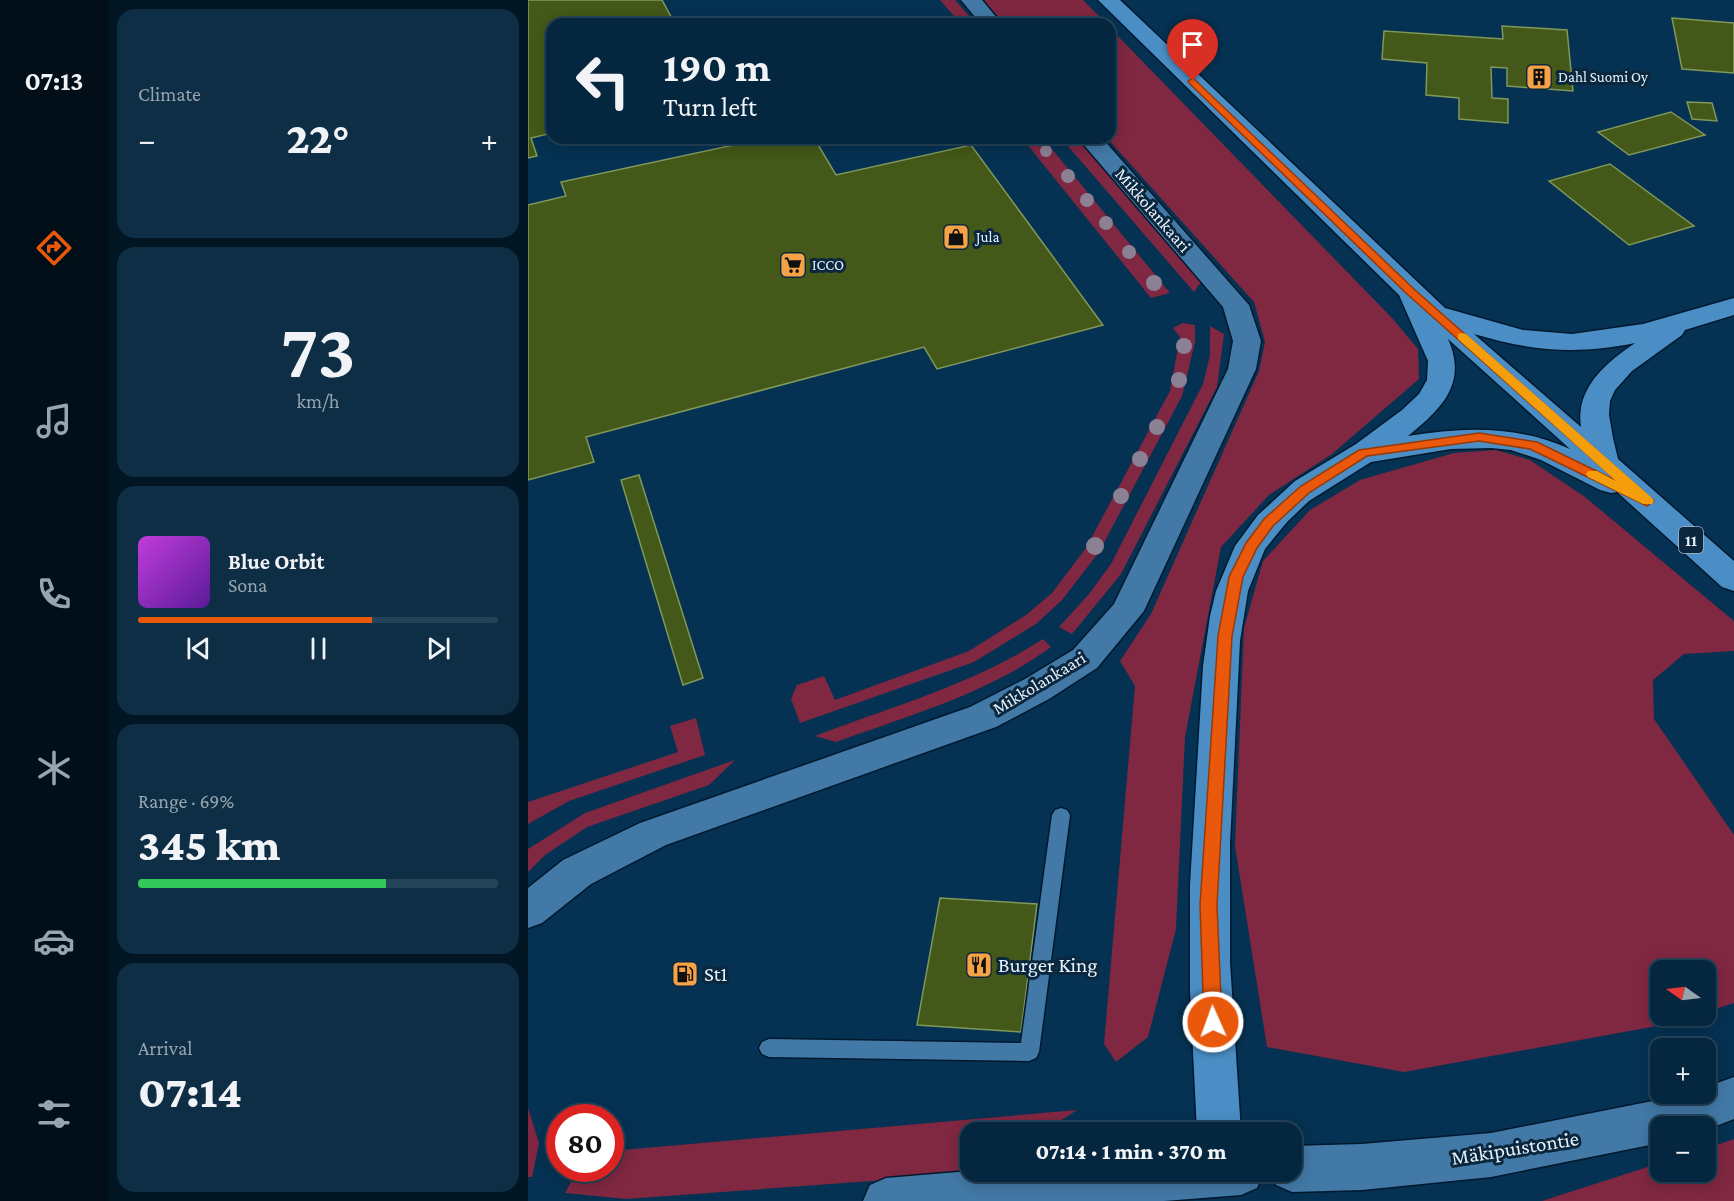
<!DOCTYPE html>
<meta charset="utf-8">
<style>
body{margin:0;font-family:"Crimson Pro",serif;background:#0d2e45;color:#f1f3f6;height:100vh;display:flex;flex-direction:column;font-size:22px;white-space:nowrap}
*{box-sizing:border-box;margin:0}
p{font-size:20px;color:#97a5b0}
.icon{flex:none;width:33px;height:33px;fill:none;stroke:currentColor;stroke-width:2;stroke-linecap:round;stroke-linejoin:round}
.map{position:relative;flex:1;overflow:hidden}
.panel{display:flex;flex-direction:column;gap:9px;padding:9px;background:#021522;width:420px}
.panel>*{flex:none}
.top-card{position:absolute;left:18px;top:18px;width:570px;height:126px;border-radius:18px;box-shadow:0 3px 15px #0003,0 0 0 2px #254358;background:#04263e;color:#f1f3f6;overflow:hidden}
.needle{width:39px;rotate:284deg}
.tools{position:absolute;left:1122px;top:960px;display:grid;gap:12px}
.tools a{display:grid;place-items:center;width:66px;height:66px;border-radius:12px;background:#04263e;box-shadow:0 3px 15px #0003,0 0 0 2px #254358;font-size:30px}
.speed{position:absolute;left:18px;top:1104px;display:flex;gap:12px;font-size:30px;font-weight:700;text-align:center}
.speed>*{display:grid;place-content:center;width:78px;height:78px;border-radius:50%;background:#04263e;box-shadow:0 3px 15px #0003,0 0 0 2px #254358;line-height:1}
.speed .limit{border:9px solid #d22;background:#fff;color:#111}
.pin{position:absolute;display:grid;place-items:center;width:51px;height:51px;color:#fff;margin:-62px -26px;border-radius:50% 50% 50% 0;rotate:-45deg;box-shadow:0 0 6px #0007}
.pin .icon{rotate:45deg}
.me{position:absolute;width:66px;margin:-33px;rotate:358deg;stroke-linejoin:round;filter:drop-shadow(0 0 4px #0008)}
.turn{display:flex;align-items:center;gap:21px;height:126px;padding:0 18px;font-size:27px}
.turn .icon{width:78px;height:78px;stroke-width:2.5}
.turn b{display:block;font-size:42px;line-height:51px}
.big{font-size:45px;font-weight:800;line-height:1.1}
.panel .widget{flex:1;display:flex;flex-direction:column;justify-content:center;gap:9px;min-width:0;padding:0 21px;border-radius:18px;background:#0d2e45}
.panel .dial{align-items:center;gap:0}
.dial b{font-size:78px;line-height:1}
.song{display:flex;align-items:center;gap:18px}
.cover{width:72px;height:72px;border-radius:9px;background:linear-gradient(135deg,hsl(290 70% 55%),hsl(270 70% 35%))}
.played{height:6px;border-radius:3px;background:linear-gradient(90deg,#ea580c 65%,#254358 65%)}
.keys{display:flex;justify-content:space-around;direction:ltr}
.heat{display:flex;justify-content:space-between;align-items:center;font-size:33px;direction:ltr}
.charge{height:9px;border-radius:4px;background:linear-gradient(90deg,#34c759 69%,#254358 0)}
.trip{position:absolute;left:432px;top:1122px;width:342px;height:60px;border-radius:18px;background:#04263e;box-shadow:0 3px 15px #0003,0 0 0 2px #254358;font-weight:800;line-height:60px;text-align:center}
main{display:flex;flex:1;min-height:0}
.menu{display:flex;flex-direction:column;width:108px;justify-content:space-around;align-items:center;background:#020f19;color:#97a5b0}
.menu .icon{width:42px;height:42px}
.menu .selected{color:#ea580c}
.menu b{font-size:27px;color:#f1f3f6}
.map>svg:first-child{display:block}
.green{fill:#802742}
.building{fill:#435819;stroke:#809859;stroke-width:1.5}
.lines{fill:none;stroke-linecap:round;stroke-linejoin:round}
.service-casing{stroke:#00192f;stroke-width:3}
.tertiary-casing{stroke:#00192f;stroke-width:3}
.trunk-casing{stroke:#00192f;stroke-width:3}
.service{fill:#4279a6;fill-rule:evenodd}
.tertiary{fill:#4279a6;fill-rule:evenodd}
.trunk{fill:#4a8ec5;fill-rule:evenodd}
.tree{fill:#8c8095}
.route{fill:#ea580c;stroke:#983908;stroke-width:1.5}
.slow{fill:#f59e0b}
.labels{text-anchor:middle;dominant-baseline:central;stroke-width:6;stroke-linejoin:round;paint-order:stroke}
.far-poi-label{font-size:15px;fill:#e7f2fc;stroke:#0a273e;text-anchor:start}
.shield{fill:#0a273e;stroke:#a5b5c3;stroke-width:1.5}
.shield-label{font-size:16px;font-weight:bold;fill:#e7f2fc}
.street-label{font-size:18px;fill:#e7f2fc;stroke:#0a273e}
.near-poi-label{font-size:21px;fill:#e7f2fc;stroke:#0a273e;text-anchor:start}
.near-street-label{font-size:21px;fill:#e7f2fc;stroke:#0a273e}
</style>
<main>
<nav class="menu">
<b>07:13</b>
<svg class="icon selected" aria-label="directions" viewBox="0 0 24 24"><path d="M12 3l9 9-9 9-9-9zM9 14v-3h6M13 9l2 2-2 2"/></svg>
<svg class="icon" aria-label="music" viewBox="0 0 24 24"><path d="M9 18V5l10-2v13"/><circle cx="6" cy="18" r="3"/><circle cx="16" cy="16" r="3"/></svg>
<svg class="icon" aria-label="phone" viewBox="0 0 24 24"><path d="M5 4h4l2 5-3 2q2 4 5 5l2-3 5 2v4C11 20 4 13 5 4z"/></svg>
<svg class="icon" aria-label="climate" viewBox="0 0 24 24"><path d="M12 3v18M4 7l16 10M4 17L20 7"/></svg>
<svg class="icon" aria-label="car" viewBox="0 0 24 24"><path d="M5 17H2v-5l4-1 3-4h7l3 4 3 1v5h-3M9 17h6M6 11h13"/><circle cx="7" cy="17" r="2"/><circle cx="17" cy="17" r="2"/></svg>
<svg class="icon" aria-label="filters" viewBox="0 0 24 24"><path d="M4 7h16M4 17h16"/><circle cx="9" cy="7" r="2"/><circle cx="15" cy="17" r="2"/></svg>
</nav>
<section class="panel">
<div class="widget"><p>Climate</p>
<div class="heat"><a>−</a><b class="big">22°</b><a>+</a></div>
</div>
<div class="widget dial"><b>73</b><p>km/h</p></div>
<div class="widget">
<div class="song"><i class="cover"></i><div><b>Blue Orbit</b><p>Sona</p></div></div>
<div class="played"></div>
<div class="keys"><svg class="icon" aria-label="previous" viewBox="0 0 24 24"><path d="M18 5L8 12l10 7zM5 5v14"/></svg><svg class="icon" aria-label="pause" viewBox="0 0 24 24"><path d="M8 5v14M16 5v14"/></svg><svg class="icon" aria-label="next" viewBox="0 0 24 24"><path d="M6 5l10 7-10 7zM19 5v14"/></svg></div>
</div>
<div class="widget"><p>Range · 69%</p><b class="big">345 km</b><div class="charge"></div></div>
<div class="widget"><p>Arrival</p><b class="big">07:14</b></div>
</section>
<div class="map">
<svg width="1206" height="1201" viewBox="0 0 1206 1201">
<rect width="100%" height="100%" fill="#053252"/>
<g class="green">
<path d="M 412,0 L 427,0 L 448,24 L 433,24 Z"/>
<path d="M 455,0 L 555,0 L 579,24 L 477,24 Z"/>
<path d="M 582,28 L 864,318 L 890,349 L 891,379 L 804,454 L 741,495 L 693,547 L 657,737 L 648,929 L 620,1037 L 588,1062 L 576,1044 L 607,686 L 592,661 L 623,614 L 731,371 L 737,342 L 726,302 L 579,138 L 582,138 Z"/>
<path d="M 494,138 L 515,138 L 642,293 L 623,298 Z"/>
<path d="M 533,138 L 549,138 L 675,279 L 666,292 Z"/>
<path d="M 655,323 L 667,325 L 667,342 L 654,396 L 571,552 L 534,600 L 508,624 L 446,662 L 272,723 L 263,699 L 269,685 L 296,676 L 307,700 L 441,651 L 498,615 L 524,593 L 558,548 L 642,391 L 652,337 L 645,328 Z"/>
<path d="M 682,326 L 696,334 L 689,387 L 593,574 L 544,634 L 531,627 L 561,594 L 583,564 L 675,384 L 682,355 Z"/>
<path d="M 968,450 L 1002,460 L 1057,497 L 1206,621 L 1206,651 L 1156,654 L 1125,680 L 1126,719 L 1206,835 L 1206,1003 L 1178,1012 L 1178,970 L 1132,970 L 1132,1016 L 1165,1016 L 1134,1025 L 876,1072 L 739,1047 L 707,846 L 716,628 L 735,561 L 782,510 L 832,480 L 926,453 Z"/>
<path d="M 515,639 L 523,647 C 459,694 382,715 308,742 L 287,736 C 363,707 446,684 515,639 Z"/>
<path d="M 168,718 L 177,755 L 41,801 L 0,824 L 0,802 L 150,752 L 142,726 Z"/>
<path d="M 207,760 L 181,785 L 59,827 L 17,855 L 0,872 L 0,849 L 57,813 Z"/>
<path d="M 0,1108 L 11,1143 L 4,1177 L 0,1177 Z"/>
<path d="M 549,1110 L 515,1132 L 442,1132 L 442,1172 L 453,1173 L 98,1199 L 37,1193 L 50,1169 L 82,1168 L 83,1151 Z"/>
<path d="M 1206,1139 L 1206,1201 L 1014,1201 L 1132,1163 L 1132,1172 L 1178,1172 L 1178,1149 Z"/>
</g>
<g class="building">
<path d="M 0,0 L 134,0 L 147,24 L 24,24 L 24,133 L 3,138 L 9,156 L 0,158 Z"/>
<path d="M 1144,18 L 1206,23 L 1206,73 L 1154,69 Z"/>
<path d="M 974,26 L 1039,30 L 1045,91 L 979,86 L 979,68 L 963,67 L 964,98 L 980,99 L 980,123 L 931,119 L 931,98 L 898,95 L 899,63 L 854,59 L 856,31 L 975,39 Z"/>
<path d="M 1159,102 L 1184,103 L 1189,121 L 1164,119 Z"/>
<path d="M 1143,112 L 1177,135 L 1101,155 L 1070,132 Z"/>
<path d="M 238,138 L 286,138 L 308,175 L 443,145 L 575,325 L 409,369 L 396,347 L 58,437 L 66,462 L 0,480 L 0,205 L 38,196 L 33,182 Z"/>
<path d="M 1082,164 L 1166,226 L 1101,245 L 1021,181 Z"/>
<path d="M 111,475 L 175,678 L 155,685 L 93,480 Z"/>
<path d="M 412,898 L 509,904 L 493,1032 L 389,1025 Z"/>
</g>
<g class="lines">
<defs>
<path id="service" d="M 533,808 L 539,810 L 542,815 L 511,1052 L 508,1058 L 501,1061 L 241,1057 L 234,1054 L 231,1048 L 234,1042 L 241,1039 L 493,1043 L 524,815 L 527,810 Z"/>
<g id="tertiary">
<path d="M 433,0 L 454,0 L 474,24 L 453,24 Z"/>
<path d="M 550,138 L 574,138 L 721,305 L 733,341 L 728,369 L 616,611 L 569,668 L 521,699 L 468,727 L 138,845 L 63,884 L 14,923 L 0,928 L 0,888 L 35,860 L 112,823 L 442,707 L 497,679 L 545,650 L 586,604 L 700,369 L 705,341 L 695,307 Z"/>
<path d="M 1206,1077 L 1206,1119 L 1178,1130 L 1178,1126 L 1132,1126 L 1132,1143 L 963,1177 L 834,1190 L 764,1192 L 748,1185 L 742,1172 L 764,1172 L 764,1146 L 834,1144 L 963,1133 L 1160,1094 L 1178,1094 L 1178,1087 Z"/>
<path d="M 442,1171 L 735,1172 L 736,1172 L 729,1188 L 713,1195 L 636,1201 L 335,1201 L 342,1185 L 358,1178 Z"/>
</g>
<path id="trunk" d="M 570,0 L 592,0 L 917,308 L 995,330 L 1044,334 L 1115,324 L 1206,298 L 1206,315 L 1157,330 L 1154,335 L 1104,371 L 1087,390 L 1082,401 L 1081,415 L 1085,438 L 1090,459 L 1206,561 L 1206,591 L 1194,587 L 1089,492 L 1083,493 L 1072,490 L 1013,460 L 983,450 L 963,448 L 923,449 L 843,462 L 781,501 L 759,522 L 737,549 L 720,591 L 712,641 L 702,844 L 702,962 L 713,1132 L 669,1132 L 662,991 L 662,885 L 675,666 L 682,616 L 688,591 L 707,546 L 730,515 L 767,481 L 828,444 L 874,410 L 891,394 L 899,380 L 900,361 L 871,295 ZM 946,334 C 1003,351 1048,355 1107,343 C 1078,363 1047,388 1053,427 ZM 920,339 L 1042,449 C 989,425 936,427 880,436 C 913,409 940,384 920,339 Z"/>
</defs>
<use href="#service" class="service-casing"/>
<use href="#tertiary" class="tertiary-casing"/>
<use href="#trunk" class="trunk-casing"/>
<use href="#service" class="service"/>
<use href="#tertiary" class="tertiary"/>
<use href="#trunk" class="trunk"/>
</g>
<g class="tree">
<circle cx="518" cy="151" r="6"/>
<circle cx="540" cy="176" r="7"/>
<circle cx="559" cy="200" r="7"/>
<circle cx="578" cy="223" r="7"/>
<circle cx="601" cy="252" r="7"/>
<circle cx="626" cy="283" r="8"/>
<circle cx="656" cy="346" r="8"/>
<circle cx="651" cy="380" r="8"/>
<circle cx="629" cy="427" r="8"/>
<circle cx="612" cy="459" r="8"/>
<circle cx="593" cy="496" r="8"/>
<circle cx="567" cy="546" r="9"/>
</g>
<path class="route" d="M 665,78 L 887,290 L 1126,501 L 1119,506 L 1115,504 L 1002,449 L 951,441 L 839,456 L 782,492 L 745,526 L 729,548 L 715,577 L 704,636 L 689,905 L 694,1022 L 691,1027 L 685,1030 L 679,1027 L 676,1022 L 672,905 L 690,636 L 701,577 L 718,543 L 736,519 L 773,486 L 831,450 L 951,433 L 1009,442 L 1089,481 L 879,294 L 661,83 L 660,81 Z"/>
<path class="slow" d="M 934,333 L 938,334 L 1124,498 L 1126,501 L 1124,504 L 1115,504 L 1060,477 L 1058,474 L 1060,471 L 1069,471 L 1088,481 L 930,339 L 930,334 Z"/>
<defs>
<symbol id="building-square" viewBox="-11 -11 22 22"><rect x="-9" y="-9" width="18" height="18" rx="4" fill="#f5a346" stroke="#0a273e"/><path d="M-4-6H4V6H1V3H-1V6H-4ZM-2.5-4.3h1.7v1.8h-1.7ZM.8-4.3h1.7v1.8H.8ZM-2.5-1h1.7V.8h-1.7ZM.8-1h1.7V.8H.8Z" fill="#111"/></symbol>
<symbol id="shop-square" viewBox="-11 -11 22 22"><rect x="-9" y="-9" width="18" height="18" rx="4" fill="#f5a346" stroke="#0a273e"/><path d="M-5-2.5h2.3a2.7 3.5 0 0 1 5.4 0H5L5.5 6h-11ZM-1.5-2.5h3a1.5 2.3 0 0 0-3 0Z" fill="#111"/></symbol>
<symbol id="supermarket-square" viewBox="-11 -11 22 22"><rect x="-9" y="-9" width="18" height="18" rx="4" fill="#f5a346" stroke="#0a273e"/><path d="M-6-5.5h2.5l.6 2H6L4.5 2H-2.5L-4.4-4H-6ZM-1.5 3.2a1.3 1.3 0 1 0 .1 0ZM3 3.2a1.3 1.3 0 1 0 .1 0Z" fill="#111"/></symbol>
<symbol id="restaurant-square" viewBox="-11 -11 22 22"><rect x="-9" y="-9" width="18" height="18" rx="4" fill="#f5a346" stroke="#0a273e"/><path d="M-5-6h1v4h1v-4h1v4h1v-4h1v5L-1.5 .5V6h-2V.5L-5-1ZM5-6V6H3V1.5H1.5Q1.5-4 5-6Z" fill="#111"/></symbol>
<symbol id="fuel-square" viewBox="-11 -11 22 22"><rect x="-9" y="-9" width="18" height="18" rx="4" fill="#f5a346" stroke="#0a273e"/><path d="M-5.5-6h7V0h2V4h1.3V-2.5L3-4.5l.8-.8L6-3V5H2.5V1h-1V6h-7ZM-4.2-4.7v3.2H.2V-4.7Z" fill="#111"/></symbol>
</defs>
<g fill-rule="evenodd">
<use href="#building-square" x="996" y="62" width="30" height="30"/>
<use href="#shop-square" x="413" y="222" width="30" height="30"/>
<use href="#supermarket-square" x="250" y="250" width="30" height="30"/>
<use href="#restaurant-square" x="436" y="950" width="30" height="30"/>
<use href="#fuel-square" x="142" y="959" width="30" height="30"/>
</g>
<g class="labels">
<g class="far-poi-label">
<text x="1030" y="77">Dahl Suomi Oy</text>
<text x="448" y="237">Jula</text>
<text x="284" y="265">ICCO</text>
</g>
<rect class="shield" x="1151" y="527" width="24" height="26" rx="4.5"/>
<g class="shield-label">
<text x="1163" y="540">11</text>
</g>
<g class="street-label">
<text transform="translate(625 210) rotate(49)">Mikkolankaari</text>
<text transform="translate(511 683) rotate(-31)">Mikkolankaari</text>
</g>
<g class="near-poi-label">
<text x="470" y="965">Burger King</text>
<text x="176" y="974">St1</text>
</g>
<g class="near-street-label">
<text transform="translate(987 1148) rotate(-9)">Mäkipuistontie</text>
</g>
</g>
</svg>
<div class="tools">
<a><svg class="needle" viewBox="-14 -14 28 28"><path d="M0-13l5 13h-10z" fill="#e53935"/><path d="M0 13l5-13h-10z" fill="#97a5b0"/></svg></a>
<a>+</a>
<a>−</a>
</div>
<div class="speed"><div class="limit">80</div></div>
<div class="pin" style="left:665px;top:81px;background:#d93025"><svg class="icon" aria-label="arrive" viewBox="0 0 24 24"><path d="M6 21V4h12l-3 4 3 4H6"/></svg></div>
<svg class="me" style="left:685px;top:1022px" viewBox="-20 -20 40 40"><circle r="17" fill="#ea580c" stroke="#fff" stroke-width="3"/><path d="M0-11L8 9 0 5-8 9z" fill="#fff"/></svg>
<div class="trip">07:14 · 1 min · 370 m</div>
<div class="top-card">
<div class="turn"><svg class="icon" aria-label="left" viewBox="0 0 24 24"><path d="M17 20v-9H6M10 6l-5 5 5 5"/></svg><div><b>190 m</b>Turn left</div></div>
</div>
</div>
</main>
